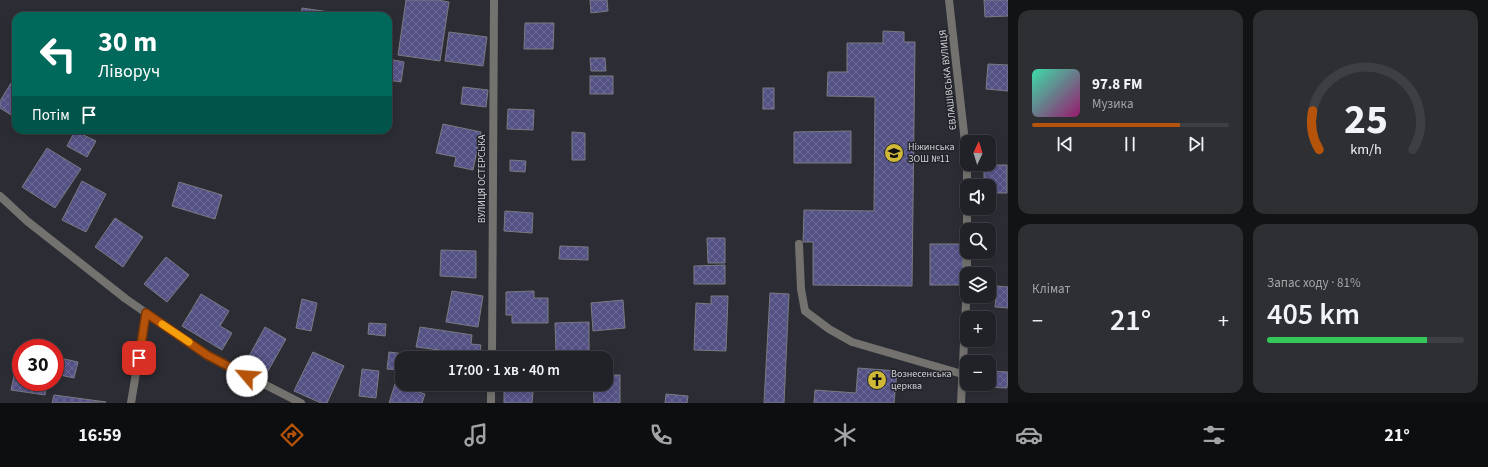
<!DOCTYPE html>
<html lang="uk">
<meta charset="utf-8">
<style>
body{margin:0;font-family:"Source Sans 3",sans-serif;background:#2d2f33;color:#f1f3f6;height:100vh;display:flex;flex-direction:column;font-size:15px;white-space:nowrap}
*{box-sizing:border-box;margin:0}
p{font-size:13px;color:#a2a4a7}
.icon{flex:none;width:22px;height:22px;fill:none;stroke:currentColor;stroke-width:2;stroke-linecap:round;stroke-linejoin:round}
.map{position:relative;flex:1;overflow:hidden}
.panel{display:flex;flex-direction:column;gap:10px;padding:10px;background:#121315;width:480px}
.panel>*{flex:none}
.guide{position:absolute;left:12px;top:12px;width:380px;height:122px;border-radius:12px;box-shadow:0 2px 6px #0003,0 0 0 1px #3e3f44;background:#00695c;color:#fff;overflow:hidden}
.needle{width:26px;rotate:4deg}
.fabs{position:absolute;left:960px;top:135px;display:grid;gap:8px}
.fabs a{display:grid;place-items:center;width:36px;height:36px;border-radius:8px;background:#212227;box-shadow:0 2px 6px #0003,0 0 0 1px #3e3f44;font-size:20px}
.speed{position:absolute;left:12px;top:339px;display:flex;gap:8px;font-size:20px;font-weight:700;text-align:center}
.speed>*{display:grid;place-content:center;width:52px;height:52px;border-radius:50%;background:#212227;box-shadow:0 2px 6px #0003,0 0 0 1px #3e3f44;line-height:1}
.speed .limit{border:6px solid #d22;background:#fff;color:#111}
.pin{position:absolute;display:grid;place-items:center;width:34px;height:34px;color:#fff;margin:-17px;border-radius:8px;box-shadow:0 2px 6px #0006}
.me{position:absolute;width:44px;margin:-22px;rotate:297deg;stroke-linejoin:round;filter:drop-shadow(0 0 3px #0008)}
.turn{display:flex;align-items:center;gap:14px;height:84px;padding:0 20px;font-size:18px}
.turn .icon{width:52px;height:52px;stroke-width:2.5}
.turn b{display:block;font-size:28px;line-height:34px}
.then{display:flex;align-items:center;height:38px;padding:0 20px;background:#0003;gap:8px;font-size:15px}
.big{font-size:30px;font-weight:600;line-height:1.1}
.panel .widget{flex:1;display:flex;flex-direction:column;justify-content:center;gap:6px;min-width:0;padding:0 14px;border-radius:12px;background:#2d2f33}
.panel .dial{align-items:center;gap:0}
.dial svg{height:104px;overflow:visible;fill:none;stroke:#3e3f44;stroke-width:7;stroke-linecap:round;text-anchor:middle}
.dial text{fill:#f1f3f6;stroke:none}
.song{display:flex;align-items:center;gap:12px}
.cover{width:48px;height:48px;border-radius:6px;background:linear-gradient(135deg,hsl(160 70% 55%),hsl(320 70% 35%))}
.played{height:4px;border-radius:2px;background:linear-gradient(90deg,#b45309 75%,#3e3f44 75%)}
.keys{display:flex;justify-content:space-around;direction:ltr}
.heat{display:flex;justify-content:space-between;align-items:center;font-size:22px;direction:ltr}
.charge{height:6px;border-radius:3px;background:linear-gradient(90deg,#34c759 81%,#3e3f44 0)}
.panel .tiles{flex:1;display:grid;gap:10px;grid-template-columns:repeat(2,1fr)}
.trip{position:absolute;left:395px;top:351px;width:218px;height:40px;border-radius:12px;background:#212227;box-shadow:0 2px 6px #0003,0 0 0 1px #3e3f44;font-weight:600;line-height:40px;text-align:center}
.tab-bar{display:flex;height:64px;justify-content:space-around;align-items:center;background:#0d0e10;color:#a2a4a7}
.tab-bar .icon{width:28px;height:28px}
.tab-bar .on{color:#b45309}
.tab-bar b{font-size:18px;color:#f1f3f6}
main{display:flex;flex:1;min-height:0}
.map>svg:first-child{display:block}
.building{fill:url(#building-cross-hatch);stroke:#7a7a83}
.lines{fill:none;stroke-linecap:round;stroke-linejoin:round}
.lane{stroke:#73726e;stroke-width:8}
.street{stroke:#73726e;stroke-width:8}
.route-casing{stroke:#753606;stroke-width:10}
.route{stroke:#b45309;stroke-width:7}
.slow{stroke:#f59e0b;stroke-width:7}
.labels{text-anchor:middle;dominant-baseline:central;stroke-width:3;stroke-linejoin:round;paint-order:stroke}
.street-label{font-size:10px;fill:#d3d4d9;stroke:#23232a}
.poi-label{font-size:10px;fill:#d3d4d9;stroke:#23232a;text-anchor:start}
</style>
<main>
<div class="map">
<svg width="1008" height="403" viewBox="0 0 1008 403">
<defs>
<pattern id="building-cross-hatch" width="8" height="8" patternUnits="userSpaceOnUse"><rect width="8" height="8" fill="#545285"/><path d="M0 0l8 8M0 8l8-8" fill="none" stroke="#6c6a96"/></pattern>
</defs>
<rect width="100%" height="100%" fill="#2c2d34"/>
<g class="building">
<path d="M 406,0 L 438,0 L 449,2 L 440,61 L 398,55 Z"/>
<path d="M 590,0 L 607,0 L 608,11 L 591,13 Z"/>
<path d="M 984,0 L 1008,0 L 1008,16 L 985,17 Z"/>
<path d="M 302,8 L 329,12 L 329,16 L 301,16 Z"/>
<path d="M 525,23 L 554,23 L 553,49 L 524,49 Z"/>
<path d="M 883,31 L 904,32 L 904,42 L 915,42 L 912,286 L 813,285 L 813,242 L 803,242 L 804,210 L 874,211 L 875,97 L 827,96 L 828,72 L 847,72 L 847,43 L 883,43 Z"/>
<path d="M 449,32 L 487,37 L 483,66 L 445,61 Z"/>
<path d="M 590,58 L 605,58 L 606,71 L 591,71 Z"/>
<path d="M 388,59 L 404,62 L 401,82 L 388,80 Z"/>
<path d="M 988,64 L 1008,65 L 1008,91 L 986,89 Z"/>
<path d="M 16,75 L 16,118 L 0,108 L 0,101 Z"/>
<rect x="590" y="76" width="23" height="18"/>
<path d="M 463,87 L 488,90 L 486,107 L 461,104 Z"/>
<rect x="763" y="88" width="11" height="21"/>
<path d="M 508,109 L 534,110 L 533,130 L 507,129 Z"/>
<path d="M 443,124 L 481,132 L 473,170 L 454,166 L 456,157 L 436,153 Z"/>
<path d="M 75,131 L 96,141 L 87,157 L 67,146 Z"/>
<path d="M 851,131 L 851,163 L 794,163 L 794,132 Z"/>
<path d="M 572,132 L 585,133 L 585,160 L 572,160 Z"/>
<path d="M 47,148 L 81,169 L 55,208 L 22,187 Z"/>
<path d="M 510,160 L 526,161 L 525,172 L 510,171 Z"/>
<path d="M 984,165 L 1007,165 L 1007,193 L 989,193 L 989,186 L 984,186 Z"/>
<path d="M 82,181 L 106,194 L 86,232 L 62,220 Z"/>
<path d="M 179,182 L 222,195 L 215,219 L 172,206 Z"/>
<path d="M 505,211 L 533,213 L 532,233 L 504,231 Z"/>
<path d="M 115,218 L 143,237 L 123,267 L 95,247 Z"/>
<path d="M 707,238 L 725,238 L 725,263 L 708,263 Z"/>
<rect x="930" y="244" width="33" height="41"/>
<path d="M 560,246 L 588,247 L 588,260 L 559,259 Z"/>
<path d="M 441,250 L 476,251 L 476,278 L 440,276 Z"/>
<path d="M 166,257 L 189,275 L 167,302 L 144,284 Z"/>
<path d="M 725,265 L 725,284 L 694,284 L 694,266 Z"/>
<path d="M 997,286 L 1008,287 L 1008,308 L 995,307 Z"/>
<path d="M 452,291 L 483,296 L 478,327 L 446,322 Z"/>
<path d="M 534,291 L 534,298 L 548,298 L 548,323 L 512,323 L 512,315 L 506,315 L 506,292 Z"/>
<path d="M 770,293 L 789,294 L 784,403 L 764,403 Z"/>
<path d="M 201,294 L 229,311 L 220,326 L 232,333 L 222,350 L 182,326 Z"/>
<path d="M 711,296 L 728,296 L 726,351 L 694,350 L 696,303 L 711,304 Z"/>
<path d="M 302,299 L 317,303 L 311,331 L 296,328 Z"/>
<path d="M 623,300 L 625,328 L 593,331 L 591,303 Z"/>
<path d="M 589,322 L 589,352 L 556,353 L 555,323 Z"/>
<path d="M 369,323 L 386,324 L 385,336 L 368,334 Z"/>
<path d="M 265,327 L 286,339 L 264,378 L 243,367 Z"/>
<path d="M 420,327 L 472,335 L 471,344 L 481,345 L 479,358 L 445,358 L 447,351 L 416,347 Z"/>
<path d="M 313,352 L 344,366 L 327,403 L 321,403 L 294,391 Z"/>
<path d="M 389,352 L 413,355 L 412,358 L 402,358 L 402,370 L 387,369 Z"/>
<path d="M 55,357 L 78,362 L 74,378 L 55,374 Z"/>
<path d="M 858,368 L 897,371 L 894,403 L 814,403 L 815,390 L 856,393 Z"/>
<path d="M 362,369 L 379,371 L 376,398 L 359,396 Z"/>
<path d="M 989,371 L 1008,372 L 1007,388 L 984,387 L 984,384 L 989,384 Z"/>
<path d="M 606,375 L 620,375 L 620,403 L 594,403 L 593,384 L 606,384 Z"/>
<path d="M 14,376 L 21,377 L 21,382 L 47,382 L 45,395 L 11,390 Z"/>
<path d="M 395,384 L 425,394 L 422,403 L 389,403 Z"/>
<path d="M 504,390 L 533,392 L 532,403 L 504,403 Z"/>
<path d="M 666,394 L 688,396 L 687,403 L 665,403 Z"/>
<path d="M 54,395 L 106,402 L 52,403 Z"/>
</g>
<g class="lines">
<path class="lane" d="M 799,244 L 801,289 L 805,311 L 829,329 L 852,342 L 962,374"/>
<g class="street">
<path d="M 949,0 L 967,160 L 967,230"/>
<path d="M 0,196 L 27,221 L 126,299 L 207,355 L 301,403"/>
<path d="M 967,252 L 967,274"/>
<path d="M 492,358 L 494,0"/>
<path d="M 131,403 L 146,313"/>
<path d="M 491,403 L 491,384"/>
<path d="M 961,403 L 967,283"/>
</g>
</g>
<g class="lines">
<defs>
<path id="route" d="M 139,358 L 146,313 L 207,355 L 247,376"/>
</defs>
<use href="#route" class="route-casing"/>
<use href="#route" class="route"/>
<path class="slow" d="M 162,324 L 189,342"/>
</g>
<defs>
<symbol id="school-disc" viewBox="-11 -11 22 22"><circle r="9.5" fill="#cfb837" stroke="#23232a"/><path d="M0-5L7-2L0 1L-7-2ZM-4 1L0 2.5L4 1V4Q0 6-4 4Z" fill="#111"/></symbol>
<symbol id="church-disc" viewBox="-11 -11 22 22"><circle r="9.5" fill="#cfb837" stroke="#23232a"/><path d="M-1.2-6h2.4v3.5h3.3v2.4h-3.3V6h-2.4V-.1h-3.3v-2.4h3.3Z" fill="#111"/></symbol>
</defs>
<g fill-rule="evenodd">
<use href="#school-disc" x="883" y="142" width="22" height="22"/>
<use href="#church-disc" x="866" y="369" width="22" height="22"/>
</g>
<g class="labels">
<g class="street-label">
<text transform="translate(948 80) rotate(-96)">ЄВЛАШІВСЬКА ВУЛИЦЯ</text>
<text transform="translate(482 179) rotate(-90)">ВУЛИЦЯ ОСТЕРСЬКА</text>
</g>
<g class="poi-label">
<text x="908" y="147">Ніжинська<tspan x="908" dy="12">ЗОШ №11</tspan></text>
<text x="891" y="374">Вознесенська<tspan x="891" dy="12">церква</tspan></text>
</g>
</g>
</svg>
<div class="fabs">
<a><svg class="needle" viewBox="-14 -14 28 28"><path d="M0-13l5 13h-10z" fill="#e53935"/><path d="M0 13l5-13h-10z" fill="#a2a4a7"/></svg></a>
<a><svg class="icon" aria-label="sound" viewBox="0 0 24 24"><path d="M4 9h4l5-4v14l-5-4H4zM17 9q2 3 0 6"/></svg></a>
<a><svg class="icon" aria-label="search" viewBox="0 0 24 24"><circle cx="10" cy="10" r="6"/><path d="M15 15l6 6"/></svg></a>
<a><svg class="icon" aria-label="layers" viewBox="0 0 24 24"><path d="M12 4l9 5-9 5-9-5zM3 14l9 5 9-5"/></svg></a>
<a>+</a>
<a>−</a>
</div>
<div class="speed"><div class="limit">30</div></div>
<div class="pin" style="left:139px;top:358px;background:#d93025"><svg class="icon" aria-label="arrive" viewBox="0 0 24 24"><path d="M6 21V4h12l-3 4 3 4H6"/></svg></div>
<svg class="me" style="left:247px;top:376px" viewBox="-20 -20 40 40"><circle r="19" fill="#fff"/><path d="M0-13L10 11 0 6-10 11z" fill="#b45309"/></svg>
<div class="trip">17:00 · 1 хв · 40 m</div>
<div class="guide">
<div class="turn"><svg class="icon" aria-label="left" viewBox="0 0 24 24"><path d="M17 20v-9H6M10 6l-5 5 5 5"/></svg><div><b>30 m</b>Ліворуч</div></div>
<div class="then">Потім<svg class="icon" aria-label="arrive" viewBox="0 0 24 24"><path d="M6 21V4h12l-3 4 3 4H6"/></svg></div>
</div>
</div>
<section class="panel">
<div class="tiles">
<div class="widget">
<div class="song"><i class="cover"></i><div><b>97.8 FM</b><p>Музика</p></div></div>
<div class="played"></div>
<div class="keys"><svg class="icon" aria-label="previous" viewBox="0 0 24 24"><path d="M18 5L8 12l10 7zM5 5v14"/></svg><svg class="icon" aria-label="pause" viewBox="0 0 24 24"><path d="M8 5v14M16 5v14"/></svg><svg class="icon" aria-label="next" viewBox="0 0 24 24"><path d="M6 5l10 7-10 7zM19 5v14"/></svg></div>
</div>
<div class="widget dial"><svg viewBox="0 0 100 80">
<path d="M14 69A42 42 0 1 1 86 69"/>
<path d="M14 69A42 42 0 0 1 9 39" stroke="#b45309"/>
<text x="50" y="56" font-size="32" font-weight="700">25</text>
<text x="50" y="72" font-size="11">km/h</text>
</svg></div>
<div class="widget"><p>Клімат</p>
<div class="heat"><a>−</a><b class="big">21°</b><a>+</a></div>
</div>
<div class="widget"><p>Запас ходу · 81%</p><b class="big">405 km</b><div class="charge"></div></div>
</div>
</section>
</main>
<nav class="tab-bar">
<b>16:59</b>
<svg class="icon on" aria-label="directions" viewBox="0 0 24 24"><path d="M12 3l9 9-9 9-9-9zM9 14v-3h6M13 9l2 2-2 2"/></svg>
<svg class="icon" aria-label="music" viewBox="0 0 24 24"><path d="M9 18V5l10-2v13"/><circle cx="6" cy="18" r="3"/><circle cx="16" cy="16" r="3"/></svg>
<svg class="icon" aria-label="phone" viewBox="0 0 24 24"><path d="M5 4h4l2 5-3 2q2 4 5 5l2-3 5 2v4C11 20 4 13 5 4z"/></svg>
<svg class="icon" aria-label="climate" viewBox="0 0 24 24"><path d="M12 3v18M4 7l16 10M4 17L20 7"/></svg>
<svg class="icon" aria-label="car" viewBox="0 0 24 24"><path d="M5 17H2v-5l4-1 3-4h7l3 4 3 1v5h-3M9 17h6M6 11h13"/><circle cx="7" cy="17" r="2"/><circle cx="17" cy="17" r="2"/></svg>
<svg class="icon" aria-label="filters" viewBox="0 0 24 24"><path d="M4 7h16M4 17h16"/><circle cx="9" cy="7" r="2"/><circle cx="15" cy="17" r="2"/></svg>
<b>21°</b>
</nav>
